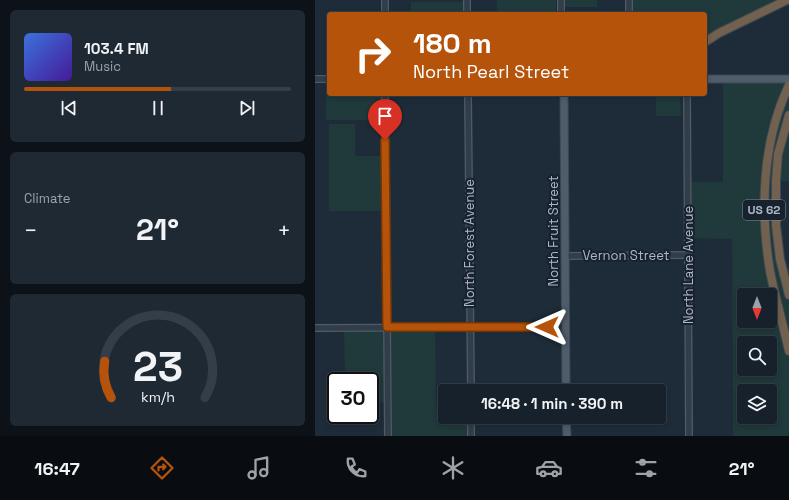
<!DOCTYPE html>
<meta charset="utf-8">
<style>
body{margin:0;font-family:"Space Grotesk",sans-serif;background:#1f2934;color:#f1f3f6;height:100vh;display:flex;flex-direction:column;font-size:15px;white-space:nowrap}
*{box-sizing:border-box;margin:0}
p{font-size:13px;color:#9ea3a9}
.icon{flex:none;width:22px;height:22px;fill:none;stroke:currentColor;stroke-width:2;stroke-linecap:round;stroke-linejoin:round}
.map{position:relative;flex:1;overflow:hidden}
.side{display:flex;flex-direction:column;gap:10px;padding:10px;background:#0c1218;width:315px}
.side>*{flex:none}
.hud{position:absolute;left:12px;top:12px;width:380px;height:84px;border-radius:4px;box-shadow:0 2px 6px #0003,0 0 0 1px #353e48;background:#b45309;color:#fff;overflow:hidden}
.needle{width:26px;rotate:180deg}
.buttons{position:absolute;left:422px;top:288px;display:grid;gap:8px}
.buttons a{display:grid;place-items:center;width:40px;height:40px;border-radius:4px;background:#16212c;box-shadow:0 2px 6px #0003,0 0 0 1px #353e48;font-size:20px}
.speed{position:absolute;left:12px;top:372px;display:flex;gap:8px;font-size:20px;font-weight:700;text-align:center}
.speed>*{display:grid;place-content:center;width:52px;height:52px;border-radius:50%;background:#16212c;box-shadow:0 2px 6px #0003,0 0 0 1px #353e48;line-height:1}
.speed .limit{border:2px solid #111;border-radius:6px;background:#fff;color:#111}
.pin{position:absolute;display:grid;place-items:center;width:34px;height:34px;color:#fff;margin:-41px -17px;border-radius:50% 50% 50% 0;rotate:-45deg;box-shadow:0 0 4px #0007}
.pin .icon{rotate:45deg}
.me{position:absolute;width:44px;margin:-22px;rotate:270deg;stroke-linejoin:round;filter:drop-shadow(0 0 3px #0008)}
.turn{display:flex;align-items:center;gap:14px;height:84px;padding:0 20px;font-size:18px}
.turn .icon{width:52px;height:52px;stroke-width:2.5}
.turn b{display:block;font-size:28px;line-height:34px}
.big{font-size:30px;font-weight:700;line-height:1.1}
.side .card{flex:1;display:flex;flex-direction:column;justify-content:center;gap:6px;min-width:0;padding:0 14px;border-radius:6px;background:#1f2934}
.side .dial{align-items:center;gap:0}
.dial svg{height:104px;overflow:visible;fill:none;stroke:#353e48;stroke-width:7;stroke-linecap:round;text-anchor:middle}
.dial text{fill:#f1f3f6;stroke:none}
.song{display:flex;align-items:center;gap:12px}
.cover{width:48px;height:48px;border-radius:6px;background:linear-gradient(135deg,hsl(220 70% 55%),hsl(260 70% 35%))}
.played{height:4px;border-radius:2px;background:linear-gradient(90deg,#b45309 55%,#353e48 55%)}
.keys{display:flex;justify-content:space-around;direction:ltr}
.heat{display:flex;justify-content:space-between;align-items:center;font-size:22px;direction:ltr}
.trip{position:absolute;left:123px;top:384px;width:228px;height:40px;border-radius:4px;background:#16212c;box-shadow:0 2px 6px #0003,0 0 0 1px #353e48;font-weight:700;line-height:40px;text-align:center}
.menu{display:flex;height:64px;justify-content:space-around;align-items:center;background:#090d12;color:#9ea3a9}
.menu .icon{width:28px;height:28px}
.menu .current{color:#b45309}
.menu b{font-size:18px;color:#f1f3f6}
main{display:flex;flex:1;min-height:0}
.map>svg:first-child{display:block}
.green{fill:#20393b;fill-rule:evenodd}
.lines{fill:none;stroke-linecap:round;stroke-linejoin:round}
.minor-casing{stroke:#4f5b68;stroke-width:8}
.major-casing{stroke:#3e4956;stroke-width:9}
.highway-casing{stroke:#3c4854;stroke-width:10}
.minor{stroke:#323d4a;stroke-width:5.5}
.major{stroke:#4f5c6a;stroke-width:7}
.highway{stroke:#71614e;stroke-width:8}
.route-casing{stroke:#753606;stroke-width:10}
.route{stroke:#b45309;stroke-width:7}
.labels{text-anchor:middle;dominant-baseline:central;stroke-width:4;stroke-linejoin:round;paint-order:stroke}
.shield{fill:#18222e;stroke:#808b99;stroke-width:1}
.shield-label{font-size:12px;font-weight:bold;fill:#acb8c7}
.street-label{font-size:13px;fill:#acb8c7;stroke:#18222e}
</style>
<main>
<section class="side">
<div class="card">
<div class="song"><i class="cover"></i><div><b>103.4 FM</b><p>Music</p></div></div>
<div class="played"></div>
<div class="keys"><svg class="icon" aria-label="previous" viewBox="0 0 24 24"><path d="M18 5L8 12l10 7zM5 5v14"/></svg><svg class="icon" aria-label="pause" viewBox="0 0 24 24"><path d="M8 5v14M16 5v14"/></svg><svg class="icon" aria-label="next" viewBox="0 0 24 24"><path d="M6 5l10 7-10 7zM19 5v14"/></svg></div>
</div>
<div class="card"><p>Climate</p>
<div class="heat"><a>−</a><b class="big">21°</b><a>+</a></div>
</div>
<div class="card dial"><svg viewBox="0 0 100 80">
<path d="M14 69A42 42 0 1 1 86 69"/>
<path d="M14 69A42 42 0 0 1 9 41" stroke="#b45309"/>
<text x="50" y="56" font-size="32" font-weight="700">23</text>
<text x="50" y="72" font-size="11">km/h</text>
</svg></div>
</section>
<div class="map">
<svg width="474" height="436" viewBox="0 0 474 436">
<rect width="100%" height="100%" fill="#1e2c3a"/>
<g class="green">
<rect x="182" y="0" width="59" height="14"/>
<rect x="246" y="0" width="36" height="7"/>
<path d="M 314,0 L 472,0 L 390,42 L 390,14 L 314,14 Z"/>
<rect x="96" y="2" width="52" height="12"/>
<path d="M 474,79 L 474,181 L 461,181 L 467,268 L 474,268 L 474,436 L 418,436 L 417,239 L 373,238 L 372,182 L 408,182 L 408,80 ZM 429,295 L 455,295 L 455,321 L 429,321 ZM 429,343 L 455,343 L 455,369 L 429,369 ZM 429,391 L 455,391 L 455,417 L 429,417 Z"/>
<path d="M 11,85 L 14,85 L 14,94 L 66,94 L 67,120 L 11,120 Z"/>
<path d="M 341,94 L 363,94 L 365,97 L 366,116 L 341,116 Z"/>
<path d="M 14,124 L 40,124 L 40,156 L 71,156 L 71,211 L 14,211 Z"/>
<path d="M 120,327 L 121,407 L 130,407 L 130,417 L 156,417 L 156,436 L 73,436 L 72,402 L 55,402 L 55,381 L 30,381 L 29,328 Z"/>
</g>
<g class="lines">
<defs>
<g id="minor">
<path d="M 70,0 L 70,14"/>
<path d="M 152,0 L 152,14"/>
<path d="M 246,0 L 246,14"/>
<path d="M 314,0 L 314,14"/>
<path d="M 0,79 L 14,79"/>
<path d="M 70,94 L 73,436"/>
<path d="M 153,94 L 156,391"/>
<path d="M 372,94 L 374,436"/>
<path d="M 250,256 L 373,255"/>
<path d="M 0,328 L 251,327"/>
<path d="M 156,417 L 156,436"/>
</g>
<g id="major">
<path d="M 390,79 L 474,79"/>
<path d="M 249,94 L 251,391"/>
<path d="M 251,417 L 252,436"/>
</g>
<g id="highway">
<path d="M 390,42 L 404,33 L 472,0"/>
<path d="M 474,85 C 447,142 445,210 455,271 C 460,297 468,324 474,351"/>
<path d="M 474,115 L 463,154 L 461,181 L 461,225 L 465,259 L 474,295"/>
</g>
</defs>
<use href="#minor" class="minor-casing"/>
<use href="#major" class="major-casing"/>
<use href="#highway" class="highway-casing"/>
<use href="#minor" class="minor"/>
<use href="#major" class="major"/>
<use href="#highway" class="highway"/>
</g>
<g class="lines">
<defs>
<path id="route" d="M 70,140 L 72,327 L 232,327"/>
</defs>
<use href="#route" class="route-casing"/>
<use href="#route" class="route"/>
</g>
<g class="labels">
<rect class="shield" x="428" y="200" width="42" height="20" rx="3"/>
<g class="shield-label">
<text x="449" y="210">US 62</text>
</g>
<g class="street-label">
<text transform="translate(238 231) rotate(-90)">North Fruit Street</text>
<text transform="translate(154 243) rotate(-90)">North Forest Avenue</text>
<text x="311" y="255">Vernon Street</text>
<text transform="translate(373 265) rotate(-90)">North Lane Avenue</text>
</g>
</g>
</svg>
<div class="buttons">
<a><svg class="needle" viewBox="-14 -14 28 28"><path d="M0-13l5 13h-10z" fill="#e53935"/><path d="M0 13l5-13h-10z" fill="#9ea3a9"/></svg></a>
<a><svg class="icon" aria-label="search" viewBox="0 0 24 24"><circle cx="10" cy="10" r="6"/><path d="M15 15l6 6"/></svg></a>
<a><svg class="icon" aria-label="layers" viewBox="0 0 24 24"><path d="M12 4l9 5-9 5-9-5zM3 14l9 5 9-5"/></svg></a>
</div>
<div class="speed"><div class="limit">30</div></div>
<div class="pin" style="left:70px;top:140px;background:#d93025"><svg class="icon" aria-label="arrive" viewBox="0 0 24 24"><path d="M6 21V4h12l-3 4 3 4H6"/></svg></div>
<svg class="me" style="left:232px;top:327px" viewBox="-20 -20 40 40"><path d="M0-17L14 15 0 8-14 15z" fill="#b45309" stroke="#fff" stroke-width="4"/></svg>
<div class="trip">16:48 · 1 min · 390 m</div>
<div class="hud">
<div class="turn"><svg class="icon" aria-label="right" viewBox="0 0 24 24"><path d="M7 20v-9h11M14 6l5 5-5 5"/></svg><div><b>180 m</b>North Pearl Street</div></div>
</div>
</div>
</main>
<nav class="menu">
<b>16:47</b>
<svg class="icon current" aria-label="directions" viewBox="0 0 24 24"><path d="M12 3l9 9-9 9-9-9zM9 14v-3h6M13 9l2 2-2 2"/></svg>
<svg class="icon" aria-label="music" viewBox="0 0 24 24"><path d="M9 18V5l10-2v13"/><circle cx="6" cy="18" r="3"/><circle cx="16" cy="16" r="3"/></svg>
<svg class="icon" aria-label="phone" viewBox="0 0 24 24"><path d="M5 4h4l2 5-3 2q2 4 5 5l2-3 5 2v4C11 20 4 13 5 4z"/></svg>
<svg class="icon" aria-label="climate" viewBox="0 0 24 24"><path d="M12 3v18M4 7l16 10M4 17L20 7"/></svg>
<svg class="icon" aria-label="car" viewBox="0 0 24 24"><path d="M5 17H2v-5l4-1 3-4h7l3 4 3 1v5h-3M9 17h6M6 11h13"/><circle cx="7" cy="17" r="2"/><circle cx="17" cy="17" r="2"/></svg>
<svg class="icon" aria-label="filters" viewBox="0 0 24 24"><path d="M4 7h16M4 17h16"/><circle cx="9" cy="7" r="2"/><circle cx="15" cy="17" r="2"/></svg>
<b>21°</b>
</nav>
